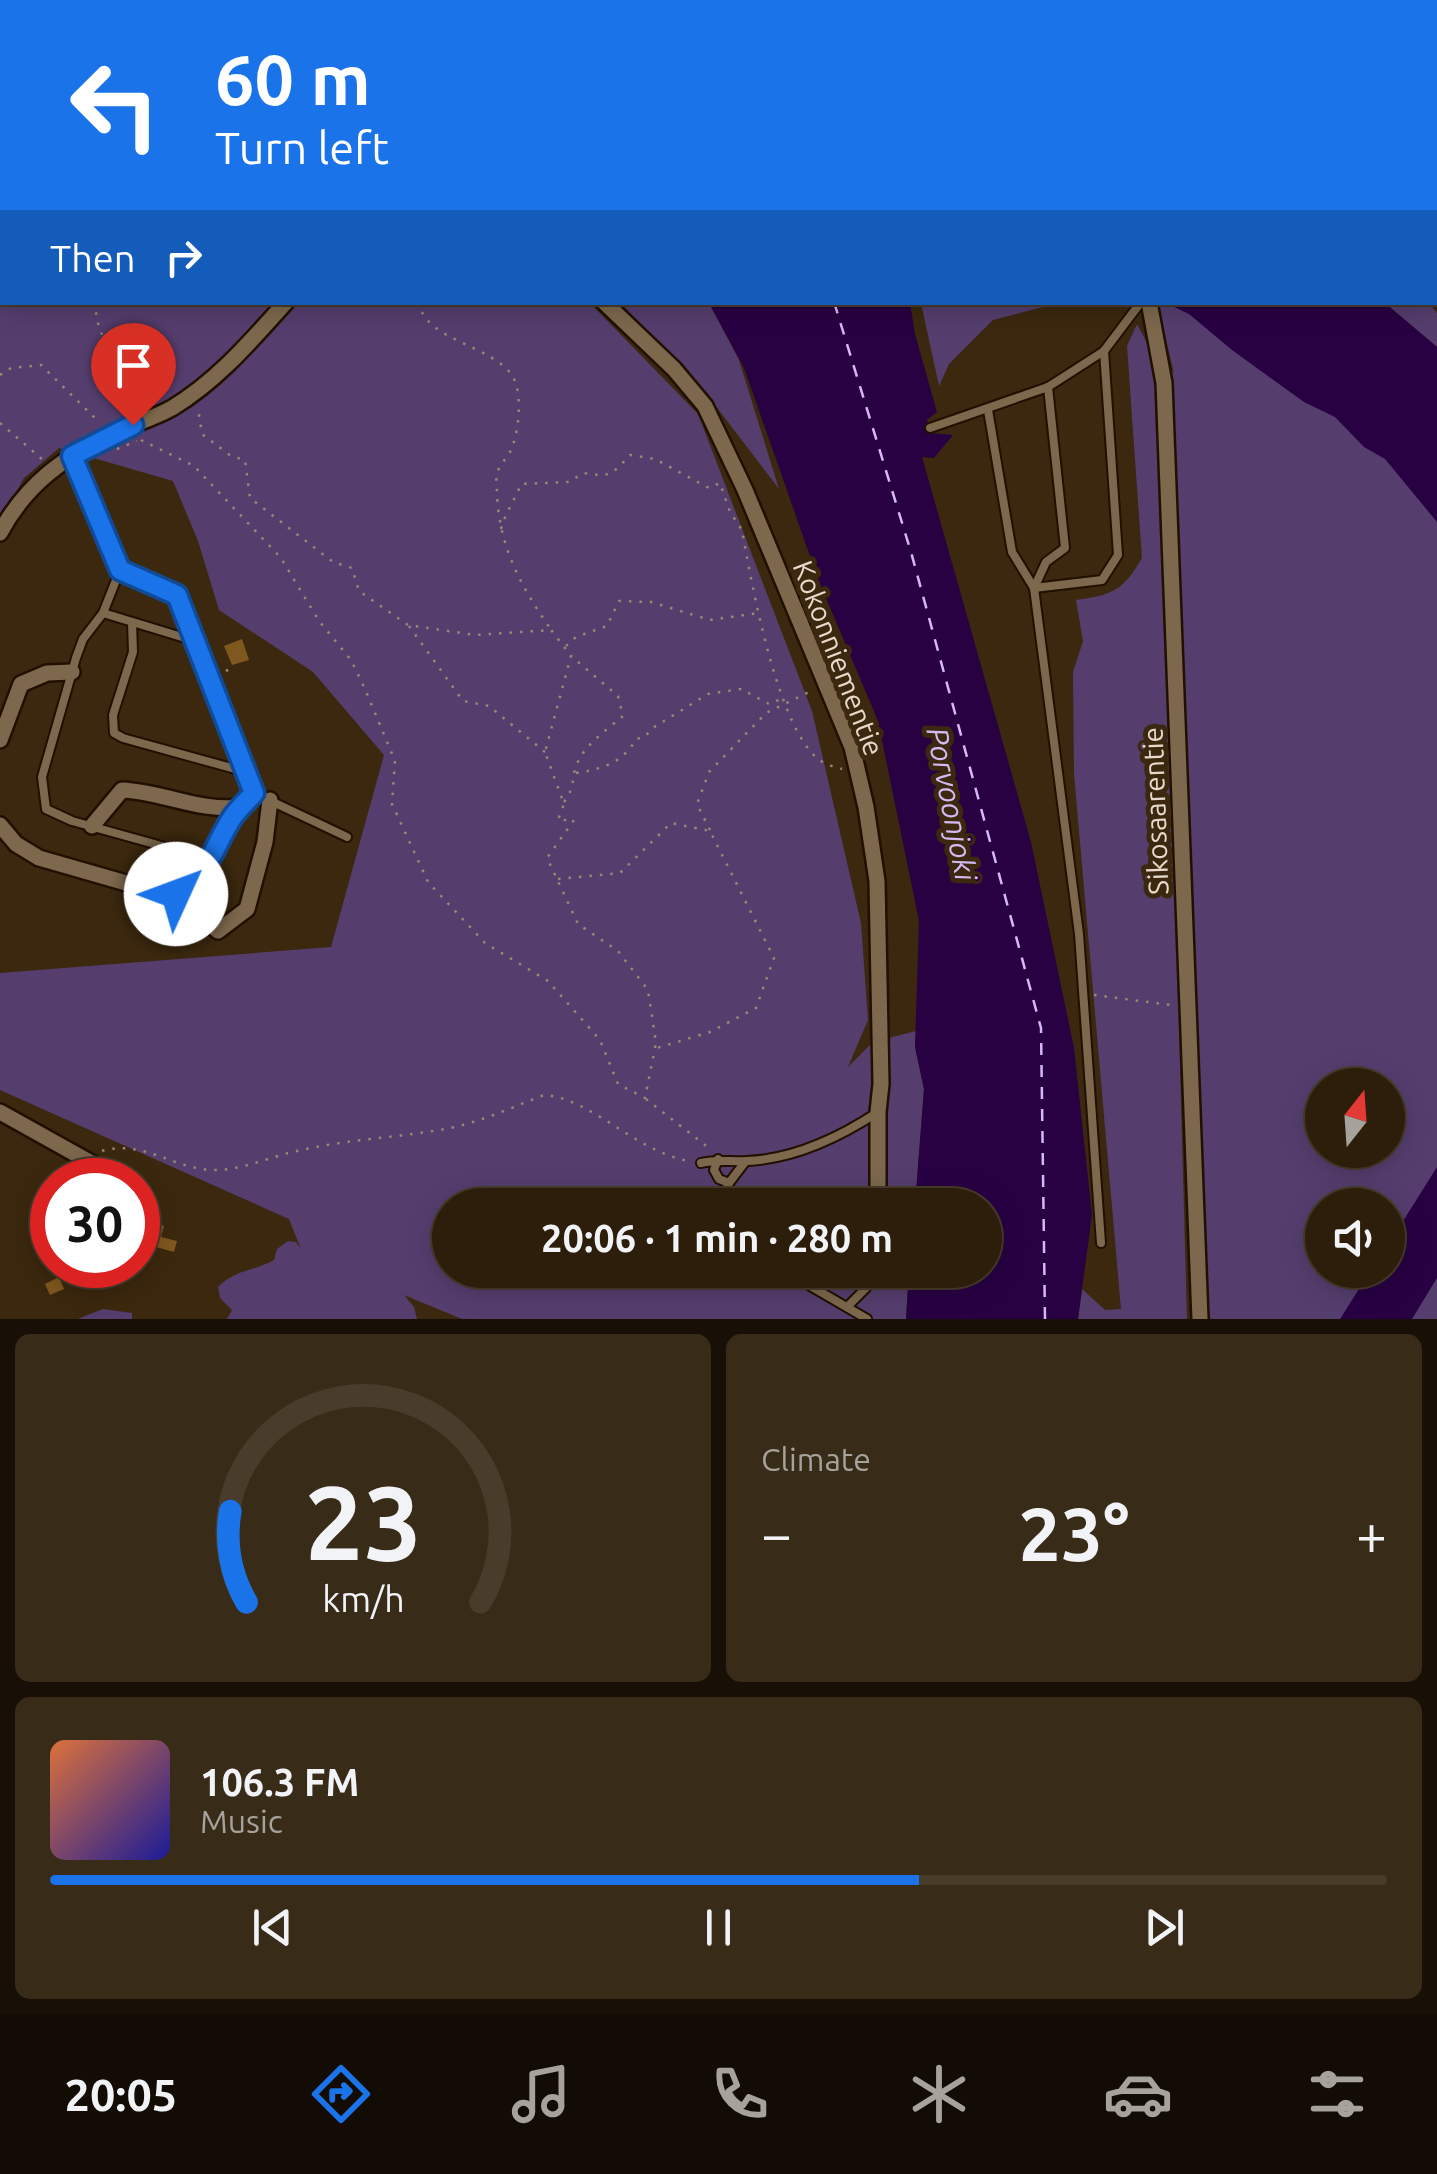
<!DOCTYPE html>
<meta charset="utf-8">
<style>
body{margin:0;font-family:Ubuntu,sans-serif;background:#382b18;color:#f1f3f6;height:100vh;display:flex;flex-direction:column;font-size:38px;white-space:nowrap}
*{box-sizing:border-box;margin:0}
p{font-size:32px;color:#a6a29c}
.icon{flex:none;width:55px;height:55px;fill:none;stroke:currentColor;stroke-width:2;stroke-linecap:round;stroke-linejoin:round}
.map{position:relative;height:1319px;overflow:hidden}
.drawer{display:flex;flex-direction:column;gap:15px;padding:15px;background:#181006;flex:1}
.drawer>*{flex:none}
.guide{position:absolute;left:0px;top:0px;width:1438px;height:305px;box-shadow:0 5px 25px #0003,0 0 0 2px #483c2b;background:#1a73e8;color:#fff;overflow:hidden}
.needle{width:65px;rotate:17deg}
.fabs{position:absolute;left:1305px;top:1068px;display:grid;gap:20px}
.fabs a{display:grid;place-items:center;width:100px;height:100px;border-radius:50%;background:#2c1e0a;box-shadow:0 5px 25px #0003,0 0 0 2px #483c2b;font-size:50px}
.speed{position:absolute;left:30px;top:1158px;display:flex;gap:20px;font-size:50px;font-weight:700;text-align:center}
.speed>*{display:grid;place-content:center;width:130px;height:130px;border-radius:50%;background:#2c1e0a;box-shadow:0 5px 25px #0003,0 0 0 2px #483c2b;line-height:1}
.speed .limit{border:15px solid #d22;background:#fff;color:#111}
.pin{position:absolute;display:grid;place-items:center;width:85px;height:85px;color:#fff;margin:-102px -42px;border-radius:50% 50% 50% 0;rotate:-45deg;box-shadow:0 0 10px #0007}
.pin .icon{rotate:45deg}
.me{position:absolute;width:110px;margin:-55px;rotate:47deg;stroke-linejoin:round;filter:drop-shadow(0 0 8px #0008)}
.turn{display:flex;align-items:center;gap:35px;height:210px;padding:0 50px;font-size:45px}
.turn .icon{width:130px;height:130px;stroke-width:2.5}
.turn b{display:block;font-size:70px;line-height:85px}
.then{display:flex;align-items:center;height:95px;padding:0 50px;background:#0003;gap:20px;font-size:38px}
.big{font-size:75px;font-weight:700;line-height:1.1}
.drawer .tile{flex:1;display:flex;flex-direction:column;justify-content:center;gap:15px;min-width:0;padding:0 35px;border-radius:15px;background:#382b18}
.drawer .dial{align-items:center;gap:0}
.dial svg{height:260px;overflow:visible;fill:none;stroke:#483c2b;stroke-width:7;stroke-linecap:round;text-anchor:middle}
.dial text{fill:#f1f3f6;stroke:none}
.song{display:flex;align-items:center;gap:30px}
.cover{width:120px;height:120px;border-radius:15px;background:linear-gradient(135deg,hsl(20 70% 55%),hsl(240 70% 35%))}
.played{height:10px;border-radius:5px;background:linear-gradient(90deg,#1a73e8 65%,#483c2b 65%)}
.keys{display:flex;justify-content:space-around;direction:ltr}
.heat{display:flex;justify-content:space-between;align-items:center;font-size:55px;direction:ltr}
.drawer .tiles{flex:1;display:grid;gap:15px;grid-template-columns:1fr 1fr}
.tile:last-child{grid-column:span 2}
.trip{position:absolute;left:432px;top:1188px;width:570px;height:100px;border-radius:50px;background:#2c1e0a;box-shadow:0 5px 25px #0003,0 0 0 2px #483c2b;font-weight:700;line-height:100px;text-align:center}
.tab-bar{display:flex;height:160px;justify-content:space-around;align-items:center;background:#120c04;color:#a6a29c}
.tab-bar .icon{width:70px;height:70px}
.tab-bar .on{color:#1a73e8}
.tab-bar b{font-size:45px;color:#f1f3f6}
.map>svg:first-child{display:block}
.green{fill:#553e6e;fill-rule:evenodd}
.water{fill:#280143}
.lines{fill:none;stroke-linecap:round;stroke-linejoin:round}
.ferry{stroke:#d4b9f3;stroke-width:2.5;stroke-dasharray:12 10;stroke-linecap:butt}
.building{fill:#80581f}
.service-casing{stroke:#211000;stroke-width:12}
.minor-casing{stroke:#211000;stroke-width:20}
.tertiary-casing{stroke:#211000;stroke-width:25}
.path{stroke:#988875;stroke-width:2.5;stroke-dasharray:2.5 8;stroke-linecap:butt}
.service{stroke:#7d684d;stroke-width:8}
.minor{stroke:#7d684d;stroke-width:15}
.tertiary{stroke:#7d684d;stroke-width:20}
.route-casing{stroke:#114b97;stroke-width:25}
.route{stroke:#1a73e8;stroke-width:18}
.labels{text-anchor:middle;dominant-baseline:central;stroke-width:10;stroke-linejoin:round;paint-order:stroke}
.street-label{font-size:28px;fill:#e7dacc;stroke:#3b280e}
.water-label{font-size:30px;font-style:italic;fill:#d4b9f3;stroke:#3b280e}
</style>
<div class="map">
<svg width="1437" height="1319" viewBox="0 0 1437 1319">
<rect width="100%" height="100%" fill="#3b280e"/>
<g class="green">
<path d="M 0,0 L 293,2 L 2,2 L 2,302 L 590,303 L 698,414 L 812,711 L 861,923 L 868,1020 L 848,1067 L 873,1042 L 916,1031 L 915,1047 L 924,1089 L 915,1205 L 450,1205 L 450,1270 L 909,1270 L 906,1319 L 462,1319 L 404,1295 L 414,1307 L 417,1319 L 227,1319 L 232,1310 L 220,1298 L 218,1287 C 236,1269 252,1272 274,1260 L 277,1249 L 288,1241 L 296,1242 L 301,1249 L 289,1219 L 0,1090 L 0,973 L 331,947 L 384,755 L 313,672 L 219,610 L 198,541 L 173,481 L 59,448 L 24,478 L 0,520 Z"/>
<path d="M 1219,0 L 1424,0 L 1222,2 Z"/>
<path d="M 621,303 L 709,303 L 739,360 L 779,489 L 715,405 Z"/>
<path d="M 921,303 L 921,302 L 1058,303 L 993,320 L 949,364 L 939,386 Z"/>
<path d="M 1157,303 L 1345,303 L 1437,368 L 1437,1319 L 1208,1319 L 1195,946 L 1179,1029 L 1187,1319 L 1078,1319 L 1082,1289 L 1105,1310 L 1121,1309 L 1074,774 L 1073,672 L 1083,641 L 1076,600 C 1112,595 1123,591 1142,558 L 1127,346 L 1137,324 L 1148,345 L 1174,373 ZM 1322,1085 L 1388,1085 L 1388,1150 L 1322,1150 ZM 1322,1205 L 1388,1205 L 1388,1270 L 1322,1270 Z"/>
<path d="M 1385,303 L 1429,303 L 1437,313 L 1437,347 Z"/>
<path d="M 103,1309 L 132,1313 L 132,1319 L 78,1319 Z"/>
</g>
<g class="water">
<path d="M 599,0 L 874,0 L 876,2 L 601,2 Z"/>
<path d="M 709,303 L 910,303 L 915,334 L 937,412 L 927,420 L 931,433 L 953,435 L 934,458 L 922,457 L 1031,842 L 1074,1048 L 1092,1215 L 1078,1319 L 906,1319 L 909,1270 L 985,1270 L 985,1205 L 915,1205 L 924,1089 L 915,1047 L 919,921 L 878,721 L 818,579 L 744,368 Z"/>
<path d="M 1166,303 L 1385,303 L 1437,347 L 1437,522 L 1385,459 L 1364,447 L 1335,417 L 1304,402 L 1232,350 L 1189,314 Z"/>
<path d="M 1437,1167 L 1437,1278 L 1412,1319 L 1340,1319 L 1371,1270 L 1388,1270 L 1388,1245 Z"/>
</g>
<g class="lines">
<g class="ferry">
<path d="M 716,0 L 717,2"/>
<path d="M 834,302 L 911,552 L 1041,1028 L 1045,1319"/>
</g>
</g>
<g class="building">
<path d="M 242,639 L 249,660 L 232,665 L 224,646 Z"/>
<path d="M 686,1193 L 704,1205 L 655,1205 L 654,1200 Z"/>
<path d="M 138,1218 L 164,1226 L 161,1237 L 177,1241 L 174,1252 L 138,1242 Z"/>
<rect x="532" y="1270" width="24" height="14"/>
<path d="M 59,1277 L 64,1289 L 50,1295 L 45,1284 Z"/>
</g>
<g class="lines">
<defs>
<g id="service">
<path d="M 935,0 L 938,2"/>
<path d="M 1024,0 L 1025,2"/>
<path d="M 988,410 L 1012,552 L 1034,588 L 1079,934 L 1101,1243"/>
<path d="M 930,428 L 1048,387 L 1104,351 L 1141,302"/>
<path d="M 71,456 L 120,570"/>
<path d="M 120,570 L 177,595 L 254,793 L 231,819 L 212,860 L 72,821 L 46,809 L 42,777 L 76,658 L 83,639 L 103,613 Z"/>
<path d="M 1034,588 L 1102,580 L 1118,555 L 1104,351"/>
<path d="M 1034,588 L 1046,562 L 1065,548 L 1048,387"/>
<path d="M 103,613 L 195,641"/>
<path d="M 132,622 L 133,652 L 113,715 L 114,733 L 123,738 L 246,772"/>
<path d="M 254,793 L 347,837"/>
<path d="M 718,1159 L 714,1170 L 719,1179 L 729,1183"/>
<path d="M 701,1163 C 717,1159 731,1162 747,1161 C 793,1159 840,1137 878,1112"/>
<path d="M 720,1205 L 729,1183 L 745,1162"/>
<path d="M 783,1270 L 867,1319"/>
<path d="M 847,1307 L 866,1288 L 872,1270"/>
</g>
<g id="minor">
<path d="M 439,0 L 441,2"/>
<path d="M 1055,0 L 1056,2"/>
<path d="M 604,302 L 674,369 L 705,406 L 745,490 L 852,747 L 866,807 L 877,881 L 881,1084 L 878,1112 L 878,1205"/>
<path d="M 1149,302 L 1164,383 L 1200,1319"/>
<path d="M 0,533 C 26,484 65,456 115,433 C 133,424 154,418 172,408 C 217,381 251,341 286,302"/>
<path d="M 0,740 L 21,684 L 47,673 L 72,672"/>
<path d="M 0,825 L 16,844 L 39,858 L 161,893 L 176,895 L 193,885"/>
<path d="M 92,826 L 122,790 C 164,792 199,812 241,807"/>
<path d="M 212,860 L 193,885 L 193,907 L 218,931 L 247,909 L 265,842 L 270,800"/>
<path d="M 0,1112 L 122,1180"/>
</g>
<g id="tertiary">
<path d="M 1205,0 L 1207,2"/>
<path d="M 1435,265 L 1437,267"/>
</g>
</defs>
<use href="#service" class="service-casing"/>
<use href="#minor" class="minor-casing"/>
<use href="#tertiary" class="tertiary-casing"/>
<g class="path">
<path d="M 128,0 L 132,2"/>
<path d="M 460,0 L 461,2"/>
<path d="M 1168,0 L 1171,2"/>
<path d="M 155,2 L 159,0"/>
<path d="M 0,14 L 2,16"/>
<path d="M 0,260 L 2,259"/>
<path d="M 1435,294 L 1437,297"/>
<path d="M 94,302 L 99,328 L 111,354 L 111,393 L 125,414"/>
<path d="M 419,302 C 424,341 494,345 513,377 C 523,395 519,434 510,452 C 507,458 500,464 498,471 C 495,478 497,487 497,494 C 499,546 521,587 550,628"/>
<path d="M 0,375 L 11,368 L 41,365 L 100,423"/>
<path d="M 0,423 L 43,460"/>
<path d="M 141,440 L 194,466 L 281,558 L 319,621 L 351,660 L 365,689 L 395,761 L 392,804 L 428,882 L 485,943 L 548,981 L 600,1040 L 618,1084 L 645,1098 L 656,1043 L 648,990 L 618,951 L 578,924 L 547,858 L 574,820 L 558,820 L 564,804 L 545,752 L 571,656 L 551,630 L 475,635 L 408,625 L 359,591 L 352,568 L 333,562 L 250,498 L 245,460 L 231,456 L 202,434 L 198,408"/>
<path d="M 117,449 L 137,441"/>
<path d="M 501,529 C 506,511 515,500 521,484 L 569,482 L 583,473 C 610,477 611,476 630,455 L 655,459 L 709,488 L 720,483 L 730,512 L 742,530 C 751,581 778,733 821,761 C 826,765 836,767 842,769"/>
<path d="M 409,626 L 463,701 L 489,706 L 545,752"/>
<path d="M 566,646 L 576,637 L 607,626 L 619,601 L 651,602 L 710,620 L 758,613"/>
<path d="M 219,679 L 232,665"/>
<path d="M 576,773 C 602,769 623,763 636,739 L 645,737 L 651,729 L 708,694 L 741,689 L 769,704 L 781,699"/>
<path d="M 564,802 C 577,784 570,780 577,764 C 585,744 608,729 623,716 L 618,696 L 571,656"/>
<path d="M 710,830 L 697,804 L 709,772 L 766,713 L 813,690"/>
<path d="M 558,879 L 620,873 L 671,823 L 710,831 L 774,958 L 756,1008 L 710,1032 L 657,1048"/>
<path d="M 1094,995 L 1171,1005"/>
<path d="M 646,1099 L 710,1149"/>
<path d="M 102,1151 C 143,1139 175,1170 214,1170 C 243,1170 269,1157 297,1151 C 347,1139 399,1138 450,1128 C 483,1121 513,1107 544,1095 C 591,1098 636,1152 689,1161"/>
</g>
<use href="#service" class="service"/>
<use href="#minor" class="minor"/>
<use href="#tertiary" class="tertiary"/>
</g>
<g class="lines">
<defs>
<path id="route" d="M 133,425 L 72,456 L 120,570 L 177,595 L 254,793 C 247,801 238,809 232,818 C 213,847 209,876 176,894"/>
</defs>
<use href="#route" class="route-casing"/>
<use href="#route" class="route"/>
</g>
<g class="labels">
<g class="street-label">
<text transform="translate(839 658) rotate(69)">Kokonniementie</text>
<text transform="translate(1155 811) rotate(-92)">Sikosaarentie</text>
</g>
<g class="water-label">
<text transform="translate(952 804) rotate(79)">Porvoonjoki</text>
</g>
</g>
</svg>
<div class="fabs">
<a><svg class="needle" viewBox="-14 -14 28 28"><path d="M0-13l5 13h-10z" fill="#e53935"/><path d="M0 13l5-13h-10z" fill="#a6a29c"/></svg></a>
<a><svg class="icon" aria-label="sound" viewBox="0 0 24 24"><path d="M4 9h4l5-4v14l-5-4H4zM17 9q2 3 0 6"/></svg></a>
</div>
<div class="speed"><div class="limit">30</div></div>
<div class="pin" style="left:133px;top:425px;background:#d93025"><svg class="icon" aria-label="arrive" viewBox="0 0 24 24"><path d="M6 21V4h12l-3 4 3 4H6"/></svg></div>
<svg class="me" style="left:176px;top:894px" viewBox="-20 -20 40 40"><circle r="19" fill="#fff"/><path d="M0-13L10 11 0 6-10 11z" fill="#1a73e8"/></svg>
<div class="trip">20:06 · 1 min · 280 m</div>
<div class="guide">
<div class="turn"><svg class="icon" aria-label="left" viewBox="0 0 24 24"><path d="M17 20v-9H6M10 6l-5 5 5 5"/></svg><div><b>60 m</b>Turn left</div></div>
<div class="then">Then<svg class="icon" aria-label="right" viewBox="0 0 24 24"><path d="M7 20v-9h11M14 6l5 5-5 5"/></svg></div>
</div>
</div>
<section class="drawer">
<div class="tiles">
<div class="tile dial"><svg viewBox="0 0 100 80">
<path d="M14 69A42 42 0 1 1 86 69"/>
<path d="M14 69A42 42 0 0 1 9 41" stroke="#1a73e8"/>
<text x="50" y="56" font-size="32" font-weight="700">23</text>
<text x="50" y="72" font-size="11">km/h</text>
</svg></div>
<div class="tile"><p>Climate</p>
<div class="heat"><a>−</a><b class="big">23°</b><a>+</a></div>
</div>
<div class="tile">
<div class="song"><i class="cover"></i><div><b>106.3 FM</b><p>Music</p></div></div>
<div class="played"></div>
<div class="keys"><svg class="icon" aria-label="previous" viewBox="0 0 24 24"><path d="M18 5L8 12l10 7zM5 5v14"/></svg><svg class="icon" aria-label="pause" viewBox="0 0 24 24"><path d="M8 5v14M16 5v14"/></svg><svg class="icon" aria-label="next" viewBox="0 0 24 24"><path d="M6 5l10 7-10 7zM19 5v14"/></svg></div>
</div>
</div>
</section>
<nav class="tab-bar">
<b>20:05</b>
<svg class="icon on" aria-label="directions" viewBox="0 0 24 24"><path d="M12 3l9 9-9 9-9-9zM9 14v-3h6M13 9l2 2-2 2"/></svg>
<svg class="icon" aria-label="music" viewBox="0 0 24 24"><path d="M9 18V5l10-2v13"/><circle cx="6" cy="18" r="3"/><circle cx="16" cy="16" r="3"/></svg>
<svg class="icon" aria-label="phone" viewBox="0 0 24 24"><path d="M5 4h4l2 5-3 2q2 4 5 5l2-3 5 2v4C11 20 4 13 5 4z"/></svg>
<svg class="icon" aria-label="climate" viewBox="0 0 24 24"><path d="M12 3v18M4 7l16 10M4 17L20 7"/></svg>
<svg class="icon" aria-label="car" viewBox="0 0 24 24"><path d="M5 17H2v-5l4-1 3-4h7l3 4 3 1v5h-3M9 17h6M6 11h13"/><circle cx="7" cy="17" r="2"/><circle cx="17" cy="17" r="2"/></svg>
<svg class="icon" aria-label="filters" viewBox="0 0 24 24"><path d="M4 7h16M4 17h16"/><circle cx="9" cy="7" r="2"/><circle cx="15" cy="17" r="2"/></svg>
</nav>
